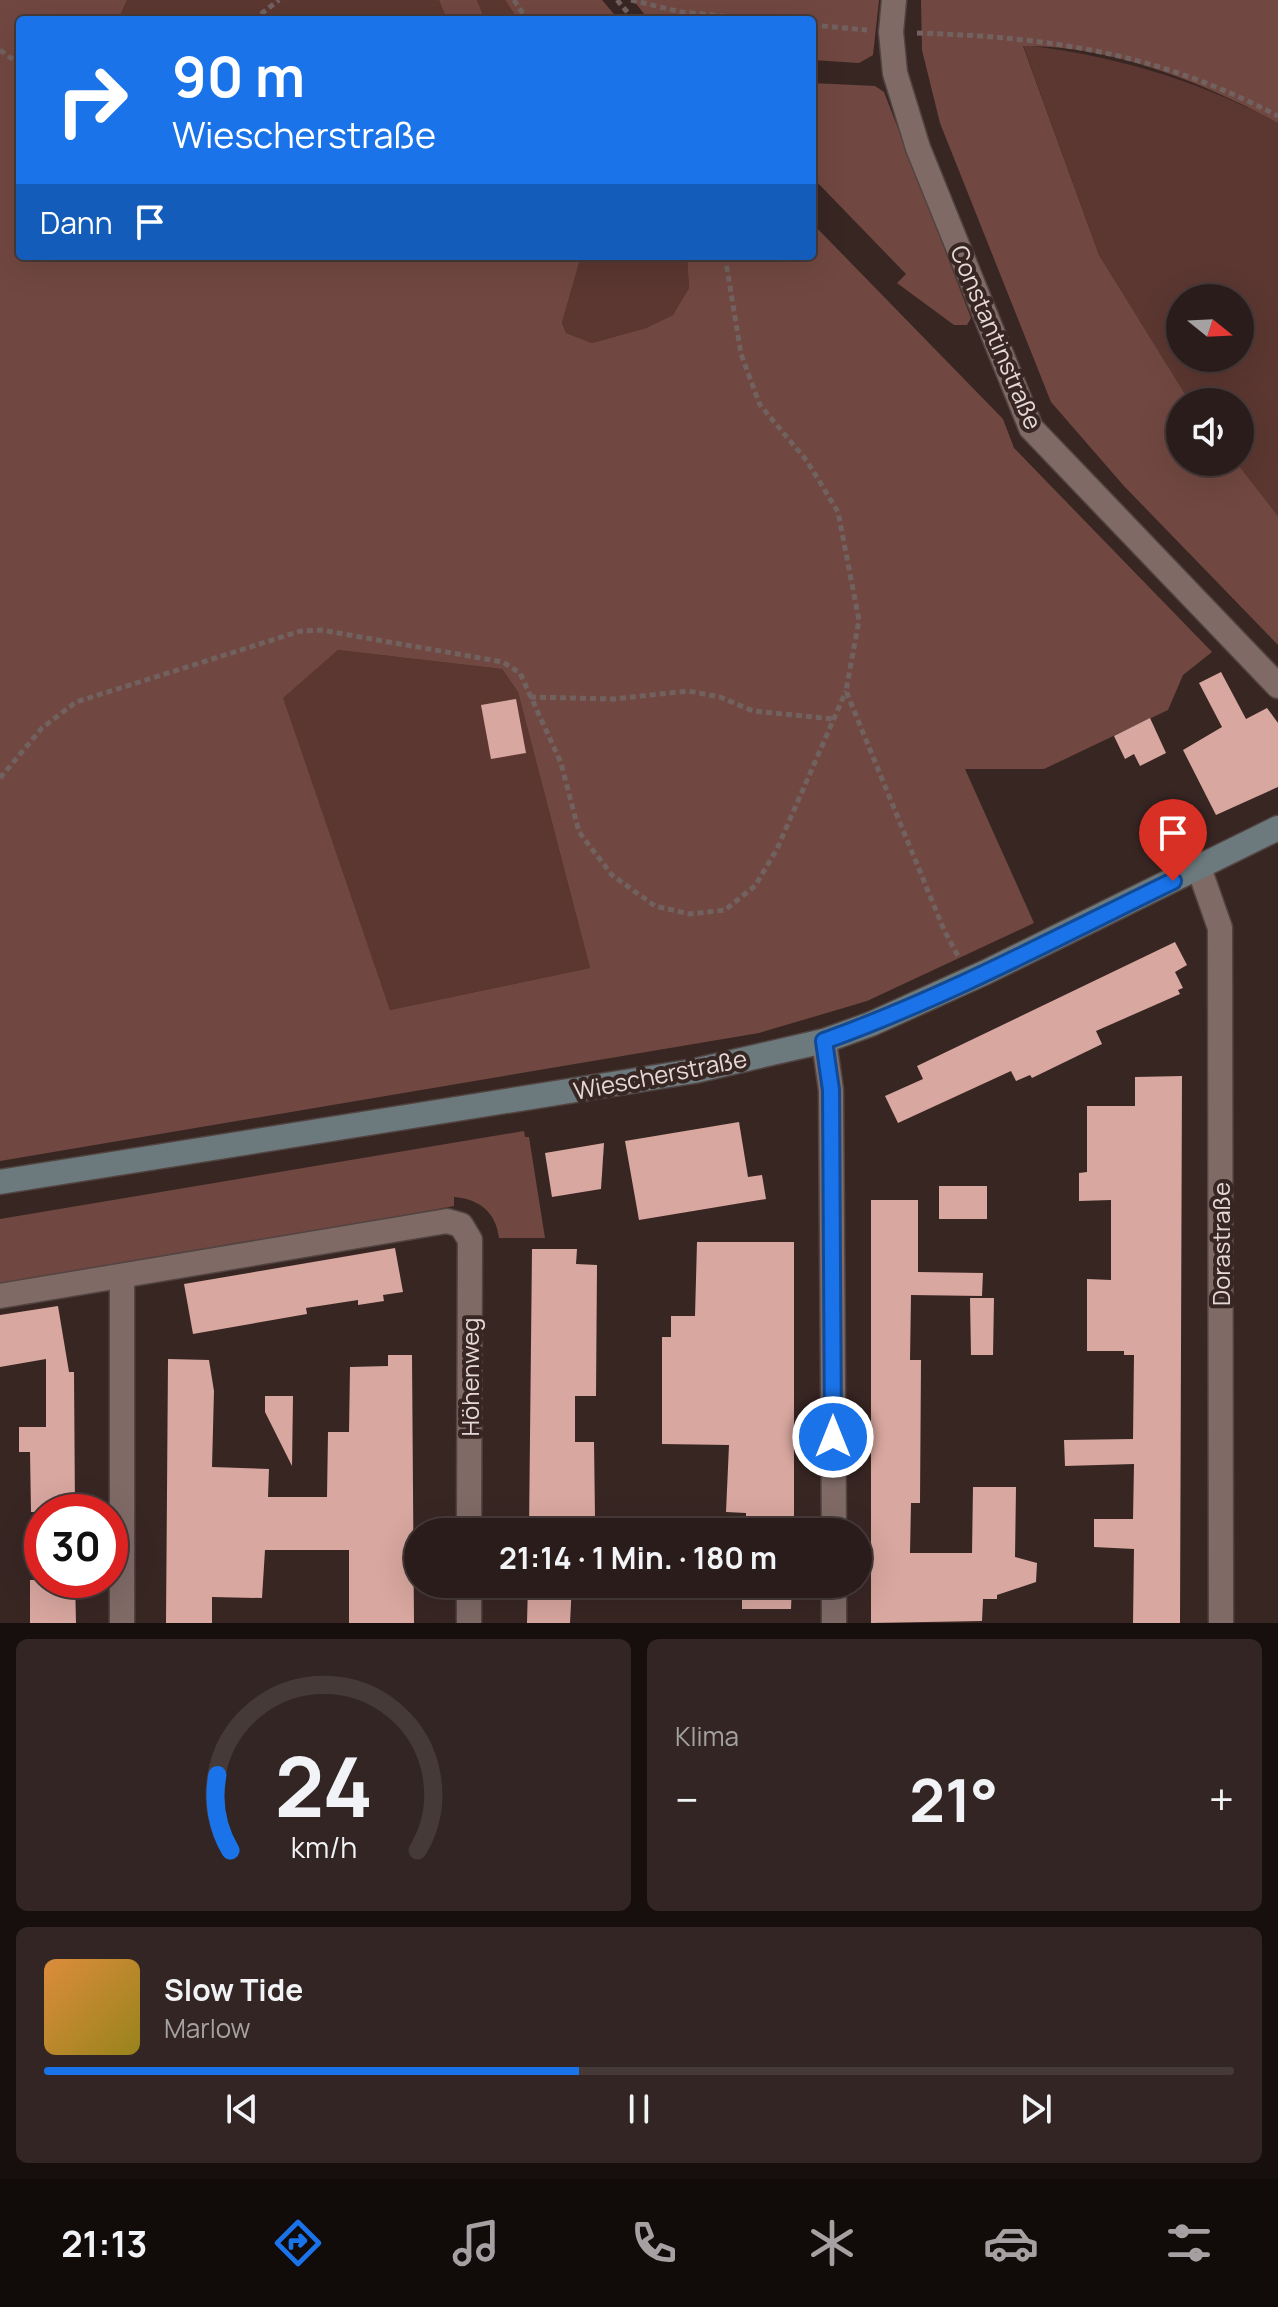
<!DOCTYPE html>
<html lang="de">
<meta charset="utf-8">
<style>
body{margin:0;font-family:Manrope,sans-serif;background:#322523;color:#f1f3f6;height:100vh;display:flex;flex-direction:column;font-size:30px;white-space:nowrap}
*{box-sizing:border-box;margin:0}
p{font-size:26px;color:#a5a1a2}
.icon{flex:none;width:44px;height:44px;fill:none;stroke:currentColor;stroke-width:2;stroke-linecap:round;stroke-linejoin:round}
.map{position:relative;height:1623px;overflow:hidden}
.drawer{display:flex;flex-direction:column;gap:16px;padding:16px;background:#170f0e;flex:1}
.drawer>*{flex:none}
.guide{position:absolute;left:16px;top:16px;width:800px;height:244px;border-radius:8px;box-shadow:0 8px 32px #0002,0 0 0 2px #463a39;background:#1a73e8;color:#fff;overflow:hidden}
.needle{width:52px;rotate:108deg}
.fabs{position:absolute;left:1166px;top:284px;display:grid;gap:16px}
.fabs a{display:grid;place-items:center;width:88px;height:88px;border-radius:50%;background:#2a1c1a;box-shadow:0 8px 32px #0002,0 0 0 2px #463a39;font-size:40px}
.speed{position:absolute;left:24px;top:1494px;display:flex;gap:16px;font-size:40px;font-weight:700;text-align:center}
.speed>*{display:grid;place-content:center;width:104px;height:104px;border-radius:50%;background:#2a1c1a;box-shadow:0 8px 32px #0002,0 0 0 2px #463a39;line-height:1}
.speed .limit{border:12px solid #d22;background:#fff;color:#111}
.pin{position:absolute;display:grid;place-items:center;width:68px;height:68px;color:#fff;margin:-82px -34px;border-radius:50% 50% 50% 0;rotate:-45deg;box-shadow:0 0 8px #0007}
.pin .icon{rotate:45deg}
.me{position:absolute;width:88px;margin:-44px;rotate:0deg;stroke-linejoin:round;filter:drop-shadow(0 0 6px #0008)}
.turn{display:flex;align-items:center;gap:28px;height:168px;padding:0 24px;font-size:36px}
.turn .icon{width:104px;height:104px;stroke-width:2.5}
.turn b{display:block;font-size:56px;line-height:68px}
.then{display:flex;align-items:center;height:76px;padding:0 24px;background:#0003;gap:16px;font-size:30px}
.big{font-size:60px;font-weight:700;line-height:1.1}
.drawer .tile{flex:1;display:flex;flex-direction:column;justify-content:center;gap:12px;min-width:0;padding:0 28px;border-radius:12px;background:#322523}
.drawer .dial{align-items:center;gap:0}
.dial svg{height:208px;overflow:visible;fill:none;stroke:#463a39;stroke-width:7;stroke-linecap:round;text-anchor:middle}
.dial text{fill:#f1f3f6;stroke:none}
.song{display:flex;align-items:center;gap:24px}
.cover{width:96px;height:96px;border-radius:12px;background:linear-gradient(135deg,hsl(30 70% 55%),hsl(50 70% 35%))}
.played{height:8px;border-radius:4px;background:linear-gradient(90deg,#1a73e8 45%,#463a39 45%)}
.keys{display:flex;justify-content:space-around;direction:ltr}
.heat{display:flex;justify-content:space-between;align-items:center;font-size:44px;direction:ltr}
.drawer .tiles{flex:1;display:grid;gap:16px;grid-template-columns:1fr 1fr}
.tile:last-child{grid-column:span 2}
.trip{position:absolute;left:404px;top:1518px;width:468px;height:80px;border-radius:40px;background:#2a1c1a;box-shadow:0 8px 32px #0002,0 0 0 2px #463a39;font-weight:700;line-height:80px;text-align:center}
.tabs{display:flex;height:128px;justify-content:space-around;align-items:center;background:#110b0a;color:#a5a1a2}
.tabs .icon{width:56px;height:56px}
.tabs .current{color:#1a73e8}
.tabs b{font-size:36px;color:#f1f3f6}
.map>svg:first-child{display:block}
.green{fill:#5c3731;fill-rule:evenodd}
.forest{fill:#714841;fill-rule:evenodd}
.building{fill:#d8a79f}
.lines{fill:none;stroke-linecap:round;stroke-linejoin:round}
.minor-casing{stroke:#524441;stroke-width:27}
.secondary-casing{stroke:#524441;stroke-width:27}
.path{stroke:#71615f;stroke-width:5;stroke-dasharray:6 4;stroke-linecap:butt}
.minor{stroke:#7f6a66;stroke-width:24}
.secondary{stroke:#6c797d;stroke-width:24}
.route-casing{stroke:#114b97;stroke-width:20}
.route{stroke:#1a73e8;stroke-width:14}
.labels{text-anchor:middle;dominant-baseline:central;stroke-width:8;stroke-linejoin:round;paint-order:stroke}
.street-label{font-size:24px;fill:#e5d9d7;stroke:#382623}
</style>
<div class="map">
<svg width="1278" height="1623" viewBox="0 0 1278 1623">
<rect width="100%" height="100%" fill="#382623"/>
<g class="green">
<path d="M 127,0 L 439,0 L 447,20 L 118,20 Z"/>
<path d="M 477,0 L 505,0 L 518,20 L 485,20 Z"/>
<path d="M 1023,45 C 1113,55 1198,80 1278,123 L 1278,516 L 1236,462 L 1240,462 L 1240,402 L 1190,402 L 1099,255 ZM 1180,298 L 1240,298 L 1240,358 L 1180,358 Z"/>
<path d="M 581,256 L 687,256 L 689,288 L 673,315 L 646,328 L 592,343 L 566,333 L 562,321 Z"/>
<path d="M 338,650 L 502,669 L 518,692 L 590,968 L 390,1010 L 282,698 Z"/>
</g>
<g class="forest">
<path d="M 0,0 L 127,0 L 118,20 L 20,20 L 20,256 L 581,256 L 562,322 L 566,333 L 592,343 L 646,328 L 673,315 L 689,288 L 687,256 L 812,256 L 812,223 L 1003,419 L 1014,448 L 1212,652 L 1183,675 L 1168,710 L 1044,769 L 965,769 L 1034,923 L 867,1001 L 759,1033 L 0,1161 ZM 338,650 L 502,669 L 518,692 L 590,968 L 390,1010 L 283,698 Z"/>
<path d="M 439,0 L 477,0 L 485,20 L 447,20 Z"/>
<path d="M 505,0 L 602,0 L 619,20 L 518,20 Z"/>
<path d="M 633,0 L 879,0 L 873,55 L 859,63 L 812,60 L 812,20 L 649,20 Z"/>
<path d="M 921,0 L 1278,0 L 1278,123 C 1203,82 1110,45 1023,46 L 1099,255 L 1190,402 L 1180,402 L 1180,462 L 1236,462 L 1278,516 L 1278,645 L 1124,486 L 1051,402 L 940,123 L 922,50 Z"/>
<path d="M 812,83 L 875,86 L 884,92 L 971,318 L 967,325 L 954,325 L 897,283 L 906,274 L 812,177 Z"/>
<path d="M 524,1131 L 525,1137 L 529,1137 L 545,1238 L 499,1238 C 496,1212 479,1199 454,1197 L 454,1206 L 247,1245 L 0,1284 L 0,1219 Z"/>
</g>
<g class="building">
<path d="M 1221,672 L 1246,719 L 1267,708 L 1278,723 L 1278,787 L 1216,815 L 1183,750 L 1222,727 L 1199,683 Z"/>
<path d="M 516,699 L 526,753 L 491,759 L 481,705 Z"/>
<path d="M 1150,718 L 1166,753 L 1140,766 L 1134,754 L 1125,759 L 1114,736 Z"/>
<path d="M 1175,942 L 1187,965 L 1175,972 L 1183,988 L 1178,990 L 1180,994 L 1096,1031 L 1102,1044 L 1032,1078 L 1030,1075 L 1016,1081 L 1011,1071 L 898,1123 L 885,1096 L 923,1079 L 917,1066 Z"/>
<path d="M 1182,1076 L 1180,1623 L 1133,1623 L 1134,1549 L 1094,1547 L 1094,1519 L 1133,1519 L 1134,1464 L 1065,1466 L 1064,1440 L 1133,1439 L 1134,1355 L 1124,1355 L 1124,1351 L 1087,1351 L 1087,1279 L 1111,1280 L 1111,1200 L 1079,1201 L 1079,1173 L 1087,1172 L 1087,1106 L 1135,1106 L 1135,1077 Z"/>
<path d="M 739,1122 L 748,1177 L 762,1175 L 766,1199 L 639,1220 L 625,1141 Z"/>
<path d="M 604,1143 L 601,1189 L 552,1197 L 545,1153 Z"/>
<rect x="939" y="1186" width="48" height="33"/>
<path d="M 871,1200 L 918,1200 L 918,1272 L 983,1273 L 982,1296 L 911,1295 L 910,1360 L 921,1360 L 920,1503 L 911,1503 L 910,1553 L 972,1553 L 973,1487 L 1016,1487 L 1015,1557 L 1037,1563 L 1036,1582 L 997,1595 L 997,1599 L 983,1599 L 982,1621 L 871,1623 Z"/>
<path d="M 697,1242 L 794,1242 L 794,1532 L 753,1532 L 753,1524 L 746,1524 L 746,1513 L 726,1512 L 729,1445 L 662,1444 L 662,1337 L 671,1337 L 671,1316 L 695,1316 Z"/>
<path d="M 395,1248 L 403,1292 L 383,1295 L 384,1301 L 358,1305 L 358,1300 L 306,1308 L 307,1314 L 193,1334 L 184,1284 Z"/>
<path d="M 532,1249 L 577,1249 L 576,1264 L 597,1265 L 596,1396 L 575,1396 L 575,1442 L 594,1442 L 595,1517 L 573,1517 L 573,1532 L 529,1532 Z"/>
<path d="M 970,1298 L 994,1298 L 993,1355 L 971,1355 Z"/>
<path d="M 58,1306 L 69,1372 L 74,1372 L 75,1512 L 31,1512 L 30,1452 L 19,1452 L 19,1427 L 46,1427 L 46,1359 L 0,1367 L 0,1315 Z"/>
<path d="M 388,1355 L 412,1355 L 414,1623 L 349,1623 L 349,1550 L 265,1550 L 262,1598 L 212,1597 L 212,1623 L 166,1623 L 168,1359 L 209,1360 L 214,1391 L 212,1467 L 269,1469 L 268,1497 L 327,1497 L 328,1432 L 349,1432 L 350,1367 L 388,1366 Z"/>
<path d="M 265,1396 L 293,1396 L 292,1466 L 265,1412 Z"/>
<path d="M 30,1580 L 75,1580 L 76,1623 L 30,1623 Z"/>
<path d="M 528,1584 L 572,1584 L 570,1623 L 527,1623 Z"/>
<path d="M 742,1584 L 792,1584 L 791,1609 L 742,1609 Z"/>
</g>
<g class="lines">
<defs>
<g id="minor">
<path d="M 894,0 L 891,32 L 895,73 L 918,148 L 1031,428 L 1278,686"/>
<path d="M 1199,868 L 1220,928 L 1221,1623"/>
<path d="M 824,1041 L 831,1090 L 834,1532"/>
<path d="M 0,1296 L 447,1221 L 461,1225 L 470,1240 L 469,1532"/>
<path d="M 834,1584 L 834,1623"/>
<path d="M 122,1623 L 122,1276"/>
<path d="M 469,1623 L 469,1584"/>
</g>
<path id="secondary" d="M 0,1182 L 694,1071 L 824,1041 L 871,1024 L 986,972 L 1278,828"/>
</defs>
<use href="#minor" class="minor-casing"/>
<use href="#secondary" class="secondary-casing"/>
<g class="path">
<path d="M 514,0 L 527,20"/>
<path d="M 617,0 L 634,20"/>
<path d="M 631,0 L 681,12 L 764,20"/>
<path d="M 253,20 L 279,0"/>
<path d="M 812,25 L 867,30"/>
<path d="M 917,33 C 1050,37 1158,53 1278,116"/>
<path d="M 0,50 L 20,65"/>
<path d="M 725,256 L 741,354 L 760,405 L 807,461 L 838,512 L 859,620 L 846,691 L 944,930 L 959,958"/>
<path d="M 530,697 L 614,699 L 688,691 L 720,697 L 753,711 L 834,719"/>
<path d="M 0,778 L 42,728 L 76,702 L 301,631 L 321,630 L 503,662 L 520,673 L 561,763 L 579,832 L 612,875 L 655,906 L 690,914 L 725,910 L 755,886 L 777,849 L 846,691"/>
</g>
<use href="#minor" class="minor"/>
<use href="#secondary" class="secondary"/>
</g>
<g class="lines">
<defs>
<path id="route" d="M 833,1437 L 831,1090 L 824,1041 C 944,998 1058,937 1173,881"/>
</defs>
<use href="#route" class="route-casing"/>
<use href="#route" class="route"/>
</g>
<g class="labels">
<g class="street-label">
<text transform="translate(997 337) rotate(67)">Constantinstraße</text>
<text transform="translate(660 1074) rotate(-11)">Wiescherstraße</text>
<text transform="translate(1220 1244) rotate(-90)">Dorastraße</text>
<text transform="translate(469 1377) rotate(-90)">Höhenweg</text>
</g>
</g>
</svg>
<div class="fabs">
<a><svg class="needle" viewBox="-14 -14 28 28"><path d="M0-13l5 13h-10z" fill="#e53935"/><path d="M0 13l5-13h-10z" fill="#a5a1a2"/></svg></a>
<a><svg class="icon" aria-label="sound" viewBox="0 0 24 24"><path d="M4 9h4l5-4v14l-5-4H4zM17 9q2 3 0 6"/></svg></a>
</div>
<div class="speed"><div class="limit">30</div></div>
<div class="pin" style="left:1173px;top:881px;background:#d93025"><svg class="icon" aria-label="arrive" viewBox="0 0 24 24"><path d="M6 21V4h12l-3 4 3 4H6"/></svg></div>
<svg class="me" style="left:833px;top:1437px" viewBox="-20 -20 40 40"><circle r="17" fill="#1a73e8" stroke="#fff" stroke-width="3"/><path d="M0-11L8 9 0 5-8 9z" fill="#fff"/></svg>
<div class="trip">21:14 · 1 Min. · 180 m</div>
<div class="guide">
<div class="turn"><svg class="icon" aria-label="right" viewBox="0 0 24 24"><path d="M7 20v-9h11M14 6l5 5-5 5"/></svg><div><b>90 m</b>Wiescherstraße</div></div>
<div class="then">Dann<svg class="icon" aria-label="arrive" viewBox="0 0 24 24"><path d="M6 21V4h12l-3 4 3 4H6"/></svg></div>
</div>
</div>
<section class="drawer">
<div class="tiles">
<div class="tile dial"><svg viewBox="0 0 100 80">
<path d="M14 69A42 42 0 1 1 86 69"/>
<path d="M14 69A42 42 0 0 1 9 40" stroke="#1a73e8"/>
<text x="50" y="56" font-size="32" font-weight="700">24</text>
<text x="50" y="72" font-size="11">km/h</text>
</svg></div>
<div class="tile"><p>Klima</p>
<div class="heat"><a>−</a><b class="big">21°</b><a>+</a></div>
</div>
<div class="tile">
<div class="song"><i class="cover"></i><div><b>Slow Tide</b><p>Marlow</p></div></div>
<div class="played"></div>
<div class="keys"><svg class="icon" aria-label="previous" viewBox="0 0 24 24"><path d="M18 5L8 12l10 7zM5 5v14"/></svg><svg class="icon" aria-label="pause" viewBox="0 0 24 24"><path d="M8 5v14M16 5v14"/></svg><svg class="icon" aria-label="next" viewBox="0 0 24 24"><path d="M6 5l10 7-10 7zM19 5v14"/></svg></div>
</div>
</div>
</section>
<nav class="tabs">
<b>21:13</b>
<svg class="icon current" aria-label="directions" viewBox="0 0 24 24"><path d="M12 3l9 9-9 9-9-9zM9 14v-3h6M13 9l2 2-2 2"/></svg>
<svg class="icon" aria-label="music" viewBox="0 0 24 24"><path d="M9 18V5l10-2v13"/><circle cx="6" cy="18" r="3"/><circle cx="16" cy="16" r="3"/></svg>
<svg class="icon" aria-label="phone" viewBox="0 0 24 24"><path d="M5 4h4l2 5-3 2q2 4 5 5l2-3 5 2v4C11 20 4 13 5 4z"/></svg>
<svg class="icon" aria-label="climate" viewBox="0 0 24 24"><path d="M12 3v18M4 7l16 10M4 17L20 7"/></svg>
<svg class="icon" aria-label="car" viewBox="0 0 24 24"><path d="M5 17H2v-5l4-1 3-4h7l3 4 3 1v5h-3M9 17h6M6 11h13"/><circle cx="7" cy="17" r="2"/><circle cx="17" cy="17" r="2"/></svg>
<svg class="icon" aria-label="filters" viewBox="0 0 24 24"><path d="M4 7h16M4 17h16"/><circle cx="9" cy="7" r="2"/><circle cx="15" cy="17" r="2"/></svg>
</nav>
